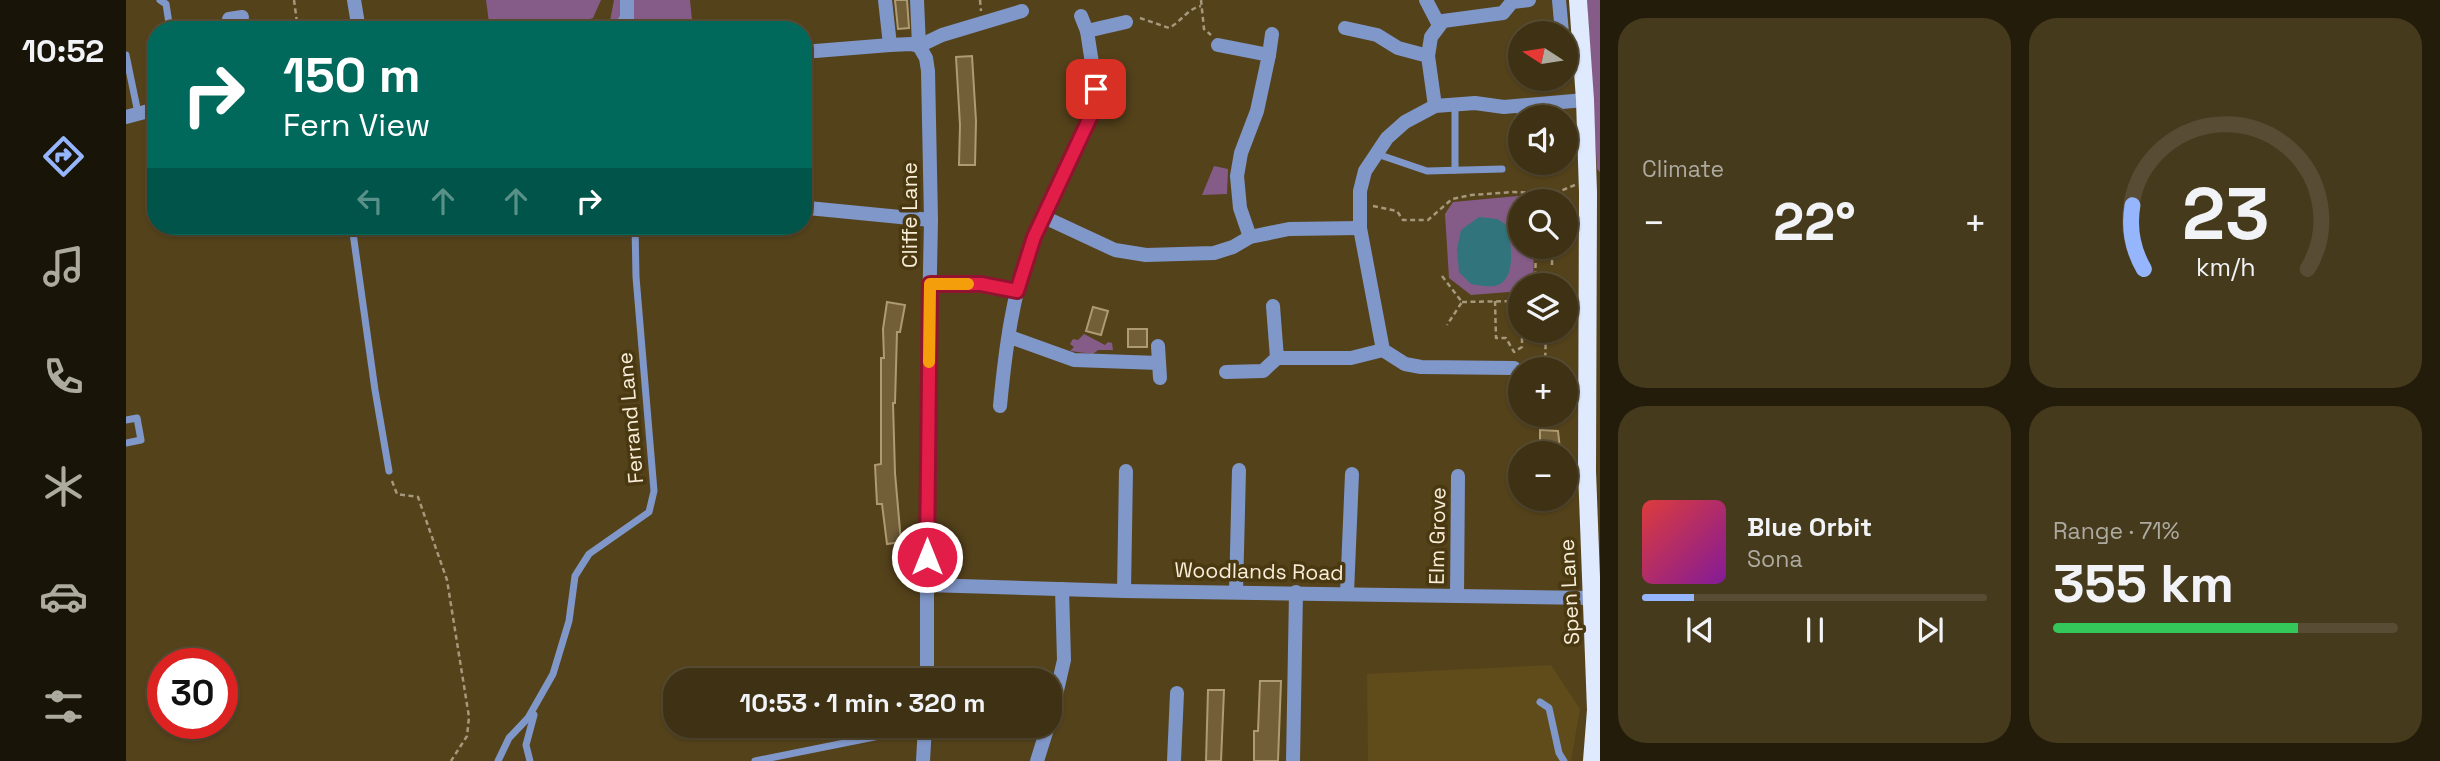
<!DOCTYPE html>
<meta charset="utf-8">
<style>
body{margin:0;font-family:"Space Grotesk",sans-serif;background:#463a1d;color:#f1f3f6;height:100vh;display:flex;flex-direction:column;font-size:26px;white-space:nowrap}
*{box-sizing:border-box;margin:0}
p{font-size:23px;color:#adaaa0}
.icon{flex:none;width:38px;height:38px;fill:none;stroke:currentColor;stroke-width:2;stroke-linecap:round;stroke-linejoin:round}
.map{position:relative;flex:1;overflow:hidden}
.drawer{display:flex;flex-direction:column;gap:18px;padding:18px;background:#231c0b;width:840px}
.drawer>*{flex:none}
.hud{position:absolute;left:21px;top:21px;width:665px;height:214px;border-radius:28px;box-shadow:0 2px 5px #0004,0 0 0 2px #584d34;background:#00695c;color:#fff;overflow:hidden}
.needle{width:46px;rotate:282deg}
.buttons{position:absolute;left:1382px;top:21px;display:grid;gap:14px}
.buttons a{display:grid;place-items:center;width:70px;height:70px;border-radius:50%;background:#3f3214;box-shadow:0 2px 5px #0004,0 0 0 2px #584d34;font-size:35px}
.speed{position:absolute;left:21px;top:648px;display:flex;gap:14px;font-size:35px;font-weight:700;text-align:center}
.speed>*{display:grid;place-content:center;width:91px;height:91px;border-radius:50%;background:#3f3214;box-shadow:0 2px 5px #0004,0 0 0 2px #584d34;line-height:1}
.speed .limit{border:10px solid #d22;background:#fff;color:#111}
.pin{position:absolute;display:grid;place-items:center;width:60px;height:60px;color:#fff;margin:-30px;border-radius:14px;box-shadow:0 4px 10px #0006}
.me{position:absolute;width:77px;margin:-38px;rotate:0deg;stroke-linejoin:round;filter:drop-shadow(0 0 5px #0008)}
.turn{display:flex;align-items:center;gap:24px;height:147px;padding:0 21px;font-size:32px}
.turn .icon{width:91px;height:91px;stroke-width:2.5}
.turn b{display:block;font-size:49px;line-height:60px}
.lanes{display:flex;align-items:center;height:66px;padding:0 21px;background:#0003;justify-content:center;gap:35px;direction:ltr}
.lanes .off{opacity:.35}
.big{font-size:52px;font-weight:800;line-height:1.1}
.drawer .tile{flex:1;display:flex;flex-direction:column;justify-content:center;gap:10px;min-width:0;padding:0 24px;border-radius:28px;background:#463a1d}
.drawer .dial{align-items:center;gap:0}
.dial svg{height:182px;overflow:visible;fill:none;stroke:#584d34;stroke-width:7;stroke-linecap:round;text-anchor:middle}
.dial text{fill:#f1f3f6;stroke:none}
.song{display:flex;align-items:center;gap:21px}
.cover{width:84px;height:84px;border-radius:10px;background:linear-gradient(135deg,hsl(0 70% 55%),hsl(290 70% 35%))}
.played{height:7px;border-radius:4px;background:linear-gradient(90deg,#95b6fd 15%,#584d34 15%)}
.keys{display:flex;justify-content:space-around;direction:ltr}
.heat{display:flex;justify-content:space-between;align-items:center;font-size:38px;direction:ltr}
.charge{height:10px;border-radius:5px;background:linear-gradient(90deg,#34c759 71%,#584d34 0)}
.drawer .tiles{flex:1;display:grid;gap:18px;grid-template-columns:repeat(2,1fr)}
.trip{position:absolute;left:537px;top:668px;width:399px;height:70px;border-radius:28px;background:#3f3214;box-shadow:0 2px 5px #0004,0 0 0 2px #584d34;font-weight:800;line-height:70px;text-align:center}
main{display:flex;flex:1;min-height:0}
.tab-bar{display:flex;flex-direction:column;width:126px;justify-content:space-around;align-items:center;background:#191408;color:#adaaa0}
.tab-bar .icon{width:49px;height:49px}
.tab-bar .current{color:#95b6fd}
.tab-bar b{font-size:32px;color:#f1f3f6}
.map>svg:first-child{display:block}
.built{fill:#604b1b}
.green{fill:#855c87}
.water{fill:#31747b}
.building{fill:#725f38;stroke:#af9b72;stroke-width:2}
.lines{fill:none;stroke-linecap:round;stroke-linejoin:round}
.path{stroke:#a6987a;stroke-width:2.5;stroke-dasharray:5 3.5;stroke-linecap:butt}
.lane{stroke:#8097c9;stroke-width:7}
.street{stroke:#8097c9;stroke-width:14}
.primary{stroke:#e0eafe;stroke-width:18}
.route-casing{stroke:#92132f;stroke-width:18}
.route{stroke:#e11d48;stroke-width:12}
.slow{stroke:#f59e0b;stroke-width:12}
.labels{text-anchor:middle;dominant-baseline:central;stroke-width:7;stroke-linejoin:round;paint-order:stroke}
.street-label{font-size:21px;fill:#f8edd8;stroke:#493810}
</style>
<main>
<nav class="tab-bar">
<b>10:52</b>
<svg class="icon current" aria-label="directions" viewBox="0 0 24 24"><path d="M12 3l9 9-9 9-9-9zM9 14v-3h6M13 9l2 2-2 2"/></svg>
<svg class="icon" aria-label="music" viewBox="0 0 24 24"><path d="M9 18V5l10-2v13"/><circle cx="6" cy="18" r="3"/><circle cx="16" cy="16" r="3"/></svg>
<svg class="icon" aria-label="phone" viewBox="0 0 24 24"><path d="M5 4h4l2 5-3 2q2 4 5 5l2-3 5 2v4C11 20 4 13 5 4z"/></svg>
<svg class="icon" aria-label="climate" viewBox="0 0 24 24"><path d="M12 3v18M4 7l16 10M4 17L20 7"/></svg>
<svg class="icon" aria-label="car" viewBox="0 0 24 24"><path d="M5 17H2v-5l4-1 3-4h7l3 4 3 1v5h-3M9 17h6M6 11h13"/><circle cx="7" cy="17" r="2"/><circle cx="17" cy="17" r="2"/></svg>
<svg class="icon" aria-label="filters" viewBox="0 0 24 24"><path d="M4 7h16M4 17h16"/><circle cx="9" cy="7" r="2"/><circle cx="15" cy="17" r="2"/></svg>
</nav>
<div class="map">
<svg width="1474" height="761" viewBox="0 0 1474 761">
<rect width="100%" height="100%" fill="#54421b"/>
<path class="built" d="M 1425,665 L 1454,709 L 1445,761 L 1242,761 L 1241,674 Z"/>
<g class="green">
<path d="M 360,0 L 475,0 L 467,18 L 428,30 L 364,30 Z"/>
<path d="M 488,0 L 564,0 L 567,30 L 517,30 L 484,21 Z"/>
<path d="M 1461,0 L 1474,0 L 1474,172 L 1471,169 Z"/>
<path d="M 1088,166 L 1102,169 L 1101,194 L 1076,195 Z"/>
<path d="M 1403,195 L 1408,201 L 1395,201 L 1395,247 L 1408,247 L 1407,285 L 1395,285 L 1395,291 L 1345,295 L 1323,278 L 1319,214 L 1327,202 Z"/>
<path d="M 958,334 L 979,345 L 982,342 L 986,343 L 987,350 L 972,350 L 967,354 L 944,351 L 948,347 L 944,344 L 947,339 L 952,340 Z"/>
</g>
<path class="water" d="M 1353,217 L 1371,219 L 1381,225 C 1385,242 1392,282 1368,286 C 1361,287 1351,285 1345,284 L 1333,272 L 1331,249 L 1335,230 Z"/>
<g class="building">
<path d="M 769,0 L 781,0 L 783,28 L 772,29 Z"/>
<path d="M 846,56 L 850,121 L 849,165 L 833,165 L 834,125 L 830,57 Z"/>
<path d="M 761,302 L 779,305 L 774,332 L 771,332 L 769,403 L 767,403 L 769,473 L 775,542 L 761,544 L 756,504 L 751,504 L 749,465 L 755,464 L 755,358 L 758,358 L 757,329 Z"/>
<path d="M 967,307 L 982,311 L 975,335 L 960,331 Z"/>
<rect x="1002" y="329" width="19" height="18"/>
<path d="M 1414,430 L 1432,431 L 1434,449 L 1414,450 Z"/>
<path d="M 1134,681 L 1155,681 L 1152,761 L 1128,761 L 1128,731 L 1132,731 Z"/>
<path d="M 1082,690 L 1098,690 L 1095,761 L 1080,761 Z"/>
</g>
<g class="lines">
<g class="path">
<path d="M 168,0 L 172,30"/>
<path d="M 854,0 L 855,11"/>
<path d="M 1075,0 L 1078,29 L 1085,35"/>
<path d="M 1014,18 L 1043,28 C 1055,22 1061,9 1075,6"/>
<path d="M 1410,201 L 1411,193"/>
<path d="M 1247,206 L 1271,211 L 1277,220 L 1302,220 L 1326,199 L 1345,195 L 1388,192 L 1427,194 L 1449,185"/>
<path d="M 1422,247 L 1426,247 L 1426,268"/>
<path d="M 1316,276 L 1336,302 L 1321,325"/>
<path d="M 1409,285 L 1410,247"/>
<path d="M 1369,301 L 1370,338 L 1380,338 L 1388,352 L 1396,347 L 1396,331"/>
<path d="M 1336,302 L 1393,301 L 1395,305"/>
<path d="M 1401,368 L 1413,368 L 1419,364 L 1420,331"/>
<path d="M 266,481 L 271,494 L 292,497 L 321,580 L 343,717 L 341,736 L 325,761"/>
</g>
<g class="lane">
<path d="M 34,0 L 40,4 L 44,30"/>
<path d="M 0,55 L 12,113"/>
<path d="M 1329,104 L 1329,170"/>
<path d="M 1394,106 L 1395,151"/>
<path d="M 1251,154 L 1301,171 L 1376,169"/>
<path d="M 1395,163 L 1405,164"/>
<path d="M 226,226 L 249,390 L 263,471"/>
<path d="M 0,420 L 11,418 L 15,440 L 0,443"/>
<path d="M 1414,702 L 1423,708 L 1433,753 L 1438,761"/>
<path d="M 372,761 L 383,738 L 402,718 L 427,674 L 443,621 L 449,576 L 463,554 L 523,512 L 528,491 L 510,277 L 509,226"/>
<path d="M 404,761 L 400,745 L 408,715"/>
<path d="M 629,761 L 798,727"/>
</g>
<g class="street">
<path d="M 228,0 L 233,30"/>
<path d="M 759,0 L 764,45"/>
<path d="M 791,0 L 793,46"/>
<path d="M 1300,0 L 1313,25"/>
<path d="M 1433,0 L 1436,33"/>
<path d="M 955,16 L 961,31"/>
<path d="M 1219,28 L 1251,35 L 1272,48 L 1302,56 L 1309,106"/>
<path d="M 104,30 L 103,19 L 116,17"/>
<path d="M 493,30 L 501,18 L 501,0"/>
<path d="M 1092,45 L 1143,55 L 1131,111 L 1115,153 L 1111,176 L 1114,208 L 1124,237"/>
<path d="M 793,46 L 800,58 L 802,71 L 805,220 L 801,419 L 801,681"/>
<path d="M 793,46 L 816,35 L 896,11"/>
<path d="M 677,52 L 764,45 L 785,44 L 793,46"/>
<path d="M 1143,55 L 1146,34"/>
<path d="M 1302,56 L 1305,37 L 1317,21 L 1377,13 L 1386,2 L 1403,0"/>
<path d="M 0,117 L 30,109"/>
<path d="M 682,208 L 805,220"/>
<path d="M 918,217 L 989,250 L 1020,255 L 1088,253 L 1107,247 L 1124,237 L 1163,229 L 1234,228"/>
<path d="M 804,284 L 855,284 L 891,291"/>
<path d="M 1147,306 L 1151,358"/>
<path d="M 884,337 L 948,360 L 1033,363"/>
<path d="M 1032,346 L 1034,378"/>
<path d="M 1388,368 L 1295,367 L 1279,364 L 1257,350 L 1234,228 L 1234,191 L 1239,171 L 1261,138 L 1279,122 L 1309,106 L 1349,103 L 1378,107 L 1459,100"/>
<path d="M 1100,372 L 1137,371 L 1151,358 L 1225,358 L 1257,350"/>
<path d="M 874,406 C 879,353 887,287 908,238 C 926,195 950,154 967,111 L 970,89 L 961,31 L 1000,22"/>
<path d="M 801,585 L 998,591 L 1465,598"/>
<path d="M 998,591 L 1000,471"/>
<path d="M 1110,592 L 1113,470"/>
<path d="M 1221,593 L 1226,474"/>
<path d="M 1331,596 L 1332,476"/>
<path d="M 924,721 L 938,660 L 936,589"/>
<path d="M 797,761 L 799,726"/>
<path d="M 911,761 L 922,726"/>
<path d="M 1048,761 L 1051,693"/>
<path d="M 1167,761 L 1170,592"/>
</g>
<path class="primary" d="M 1452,0 L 1459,100 L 1462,192 L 1461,471 L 1470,710 L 1466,761"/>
</g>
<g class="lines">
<defs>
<path id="route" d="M 801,557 L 804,284 L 855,284 L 891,291 L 908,237 L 967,111 L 970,89"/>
</defs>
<use href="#route" class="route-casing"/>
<use href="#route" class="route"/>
<path class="slow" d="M 803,362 L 804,284 L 842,284"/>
</g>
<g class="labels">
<g class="street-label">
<text transform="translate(783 215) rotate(-90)">Cliffe Lane</text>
<text transform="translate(504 418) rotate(-95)">Ferrand Lane</text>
<text transform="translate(1311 536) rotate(-89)">Elm Grove</text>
<text transform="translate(1133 571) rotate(1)">Woodlands Road</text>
<text transform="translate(1443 592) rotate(-93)">Spen Lane</text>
</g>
</g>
</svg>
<div class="buttons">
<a><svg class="needle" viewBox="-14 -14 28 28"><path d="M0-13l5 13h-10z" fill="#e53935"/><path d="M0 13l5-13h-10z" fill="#adaaa0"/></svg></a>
<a><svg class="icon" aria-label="sound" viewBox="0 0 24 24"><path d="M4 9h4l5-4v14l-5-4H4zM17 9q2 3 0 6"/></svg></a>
<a><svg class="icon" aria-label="search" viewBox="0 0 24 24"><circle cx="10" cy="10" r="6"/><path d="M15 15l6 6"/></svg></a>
<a><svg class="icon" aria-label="layers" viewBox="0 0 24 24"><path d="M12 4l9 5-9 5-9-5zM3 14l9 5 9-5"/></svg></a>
<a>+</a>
<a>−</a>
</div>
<div class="speed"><div class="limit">30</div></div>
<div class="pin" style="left:970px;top:89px;background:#d93025"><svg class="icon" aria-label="arrive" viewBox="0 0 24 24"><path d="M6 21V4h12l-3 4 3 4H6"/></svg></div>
<svg class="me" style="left:801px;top:557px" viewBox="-20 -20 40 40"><circle r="17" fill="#e11d48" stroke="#fff" stroke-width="3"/><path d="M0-11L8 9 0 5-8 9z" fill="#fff"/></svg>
<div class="trip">10:53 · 1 min · 320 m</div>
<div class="hud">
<div class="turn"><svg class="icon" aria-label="right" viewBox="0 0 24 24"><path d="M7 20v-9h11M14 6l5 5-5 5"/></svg><div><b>150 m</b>Fern View</div></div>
<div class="lanes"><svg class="icon off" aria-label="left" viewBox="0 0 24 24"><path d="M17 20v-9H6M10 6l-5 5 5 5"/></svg><svg class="icon off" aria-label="ahead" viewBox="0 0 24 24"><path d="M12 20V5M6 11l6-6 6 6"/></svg><svg class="icon off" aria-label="ahead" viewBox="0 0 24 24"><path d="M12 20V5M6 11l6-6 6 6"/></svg><svg class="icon" aria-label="right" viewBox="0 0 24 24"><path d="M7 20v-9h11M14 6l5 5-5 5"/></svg></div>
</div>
</div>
<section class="drawer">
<div class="tiles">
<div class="tile"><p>Climate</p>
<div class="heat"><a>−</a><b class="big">22°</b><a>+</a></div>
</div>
<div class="tile dial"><svg viewBox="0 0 100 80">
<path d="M14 69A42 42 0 1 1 86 69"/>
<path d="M14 69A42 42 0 0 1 9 41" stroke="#95b6fd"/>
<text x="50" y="56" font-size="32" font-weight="700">23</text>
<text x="50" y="72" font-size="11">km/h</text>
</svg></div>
<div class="tile">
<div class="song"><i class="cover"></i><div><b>Blue Orbit</b><p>Sona</p></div></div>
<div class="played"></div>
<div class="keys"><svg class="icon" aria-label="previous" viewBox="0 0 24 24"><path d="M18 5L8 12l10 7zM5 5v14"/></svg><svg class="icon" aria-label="pause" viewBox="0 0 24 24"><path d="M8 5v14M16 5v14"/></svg><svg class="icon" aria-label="next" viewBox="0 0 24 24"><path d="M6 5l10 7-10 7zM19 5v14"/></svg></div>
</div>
<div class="tile"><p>Range · 71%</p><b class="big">355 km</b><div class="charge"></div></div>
</div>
</section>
</main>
